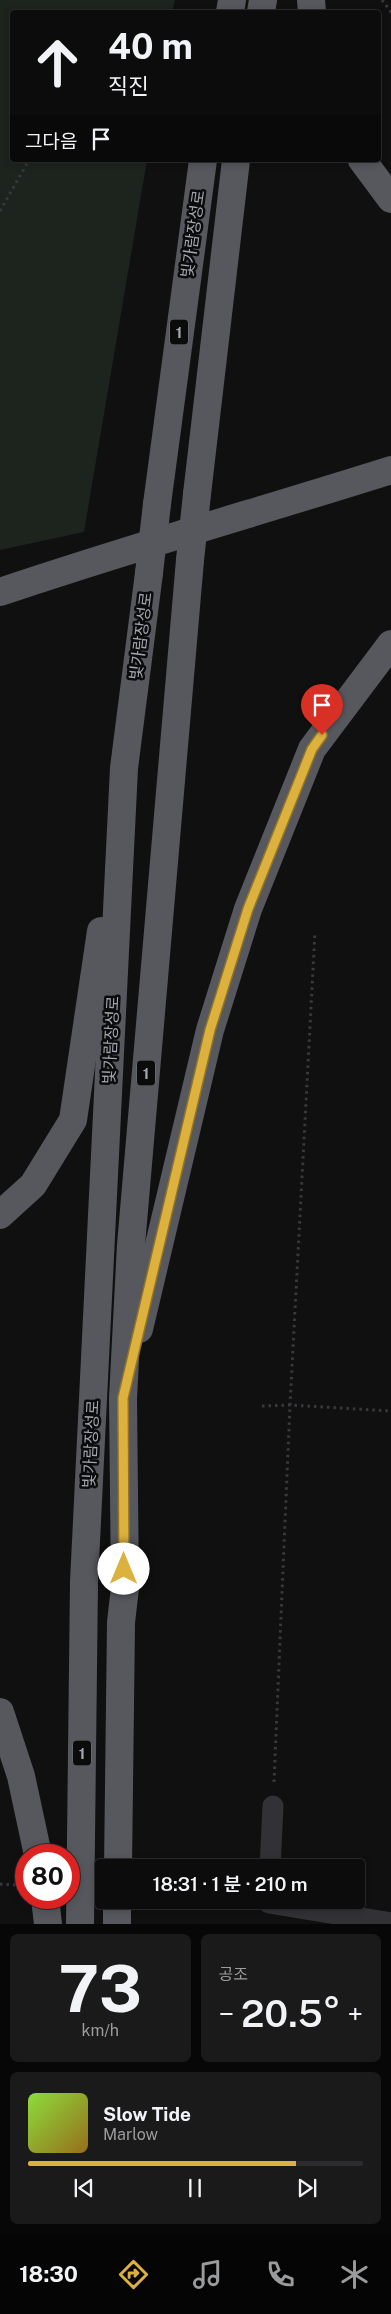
<!DOCTYPE html>
<html lang="ko">
<meta charset="utf-8">
<style>
body{margin:0;font-family:"Public Sans","Noto Sans KR",sans-serif;background:#1a1a1b;color:#f1f3f6;height:100vh;display:flex;flex-direction:column;font-size:19px;white-space:nowrap}
*{box-sizing:border-box;margin:0}
p{font-size:16px;color:#9a9b9d}
.icon{flex:none;width:28px;height:28px;fill:none;stroke:currentColor;stroke-width:2;stroke-linecap:round;stroke-linejoin:round}
.map{position:relative;height:1924px;overflow:hidden}
.drawer{display:flex;flex-direction:column;gap:10px;padding:10px;background:#070707;flex:1}
.drawer>*{flex:none}
.banner{position:absolute;left:10px;top:10px;width:371px;height:152px;border-radius:5px;box-shadow:0 2px 8px #0003,0 0 0 1px #2c2c2e;background:#0c0c0d;color:#f1f3f6;overflow:hidden}
.speed{position:absolute;left:15px;top:1844px;display:flex;gap:10px;font-size:25px;font-weight:700;text-align:center}
.speed>*{display:grid;place-content:center;width:65px;height:65px;border-radius:50%;background:#0c0c0d;box-shadow:0 2px 8px #0003,0 0 0 1px #2c2c2e;line-height:1}
.speed .limit{border:8px solid #d22;background:#fff;color:#111}
.pin{position:absolute;display:grid;place-items:center;width:42px;height:42px;color:#fff;margin:-51px -21px;border-radius:50% 50% 50% 0;rotate:-45deg;box-shadow:0 0 5px #0007}
.pin .icon{rotate:45deg}
.me{position:absolute;width:55px;margin:-28px;rotate:0deg;stroke-linejoin:round;filter:drop-shadow(0 0 4px #0008)}
.turn{display:flex;align-items:center;gap:18px;height:105px;padding:0 15px;font-size:22px}
.turn .icon{width:65px;height:65px;stroke-width:2.5}
.turn b{display:block;font-size:35px;line-height:42px}
.then{display:flex;align-items:center;height:48px;padding:0 15px;background:#0003;gap:10px;font-size:19px}
.big{font-size:38px;font-weight:600;line-height:1.1}
.drawer .widget{flex:1;display:flex;flex-direction:column;justify-content:center;gap:8px;min-width:0;padding:0 18px;border-radius:8px;background:#1a1a1b}
.drawer .dial{align-items:center;gap:0}
.dial b{font-size:65px;line-height:1}
.song{display:flex;align-items:center;gap:15px}
.cover{width:60px;height:60px;border-radius:8px;background:linear-gradient(135deg,hsl(90 70% 55%),hsl(40 70% 35%))}
.played{height:5px;border-radius:2px;background:linear-gradient(90deg,#dcb13d 80%,#2c2c2e 80%)}
.keys{display:flex;justify-content:space-around;direction:ltr}
.heat{display:flex;justify-content:space-between;align-items:center;font-size:28px;direction:ltr}
.drawer .tiles{flex:1;display:grid;gap:10px;grid-template-columns:1fr 1fr}
.widget:last-child{grid-column:span 2}
.trip{position:absolute;left:95px;top:1859px;width:270px;height:50px;border-radius:5px;background:#0c0c0d;box-shadow:0 2px 8px #0003,0 0 0 1px #2c2c2e;font-weight:600;line-height:50px;text-align:center}
.dock{display:flex;height:80px;justify-content:space-around;align-items:center;background:#050505;color:#9a9b9d}
.dock .icon{width:35px;height:35px}
.dock .selected{color:#dcb13d}
.dock b{font-size:22px;color:#f1f3f6}
.map>svg:first-child{display:block}
.green{fill:#1d241e}
.lines{fill:none;stroke-linecap:round;stroke-linejoin:round}
.path{stroke:#38393d;stroke-width:3;stroke-dasharray:2.5 4;stroke-linecap:butt}
.minor{stroke:#323236;stroke-width:21}
.trunk{stroke:#56585e;stroke-width:28}
.trunk-bridge{stroke:#56585e;stroke-width:28}
.route-casing{stroke:#8f7328;stroke-width:12}
.route{stroke:#dcb13d;stroke-width:9}
.labels{text-anchor:middle;dominant-baseline:central;stroke-width:5;stroke-linejoin:round;paint-order:stroke}
.shield{fill:#0b0b0c;stroke:#757880;stroke-width:1}
.shield-label{font-size:15px;font-weight:bold;fill:#a3a6b1}
.street-label{font-size:16px;fill:#a3a6b1;stroke:#0b0b0c}
</style>
<div class="map">
<svg width="391" height="1924" viewBox="0 0 391 1924">
<rect width="100%" height="100%" fill="#101011"/>
<path class="green" d="M 0,0 L 175,0 L 172,12 L 12,12 L 12,160 L 147,160 L 84,532 L 0,550 Z"/>
<g class="lines">
<g class="path">
<path d="M 382,0 L 391,12"/>
<path d="M 0,211 L 29,160"/>
<path d="M 262,1406 L 290,1405 L 391,1411"/>
<path d="M 274,1782 L 290,1405 L 315,932"/>
<path d="M 0,1884 L 17,1885"/>
<path d="M 237,1900 L 246,1901"/>
</g>
<g class="minor">
<path d="M 270,1868 L 273,1806"/>
<path d="M 269,1900 L 269,1903 L 391,1923"/>
</g>
<g class="trunk">
<path d="M 311,0 L 312,12"/>
<path d="M 230,12 L 232,0"/>
<path d="M 261,12 L 263,0"/>
<path d="M 362,160 L 391,199"/>
<path d="M 197,494 L 236,160"/>
<path d="M 157,504 L 203,160"/>
<path d="M 0,592 C 130,548 261,511 391,470"/>
<path d="M 0,1215 L 33,1185 L 73,1120 L 101,931"/>
<path d="M 139,1329 L 210,1030 L 248,909 L 312,749 L 391,644"/>
<path d="M 0,1712 L 21,1776 L 38,1855"/>
<path d="M 118,1868 L 121,1622 L 125,1588 L 123,1398 L 131,1245 L 190,560"/>
<path d="M 45,1898 L 48,1924"/>
<path d="M 80,1924 L 84,1582 L 124,768 L 149,573"/>
<path d="M 117,1924 L 117,1900"/>
</g>
<g class="trunk-bridge">
<path d="M 190,560 L 197,494"/>
<path d="M 149,573 L 157,504"/>
</g>
</g>
<g class="lines">
<defs>
<path id="route" d="M 124,1569 L 123,1398 L 210,1030 L 248,909 L 312,749 L 322,735"/>
</defs>
<use href="#route" class="route-casing"/>
<use href="#route" class="route"/>
</g>
<g class="labels">
<g class="shield">
<rect x="170" y="319.5" width="18" height="25" rx="4"/>
<rect x="137" y="1060.5" width="18" height="25" rx="4"/>
<rect x="73" y="1740.5" width="18" height="25" rx="4"/>
</g>
<g class="shield-label">
<text x="179" y="332">1</text>
<text x="146" y="1073">1</text>
<text x="82" y="1753">1</text>
</g>
<g class="street-label">
<text transform="translate(193 234) rotate(-82)">빛가람장성로</text>
<text transform="translate(141 636) rotate(-83)">빛가람장성로</text>
<text transform="translate(111 1040) rotate(-87)">빛가람장성로</text>
<text transform="translate(91 1444) rotate(-87)">빛가람장성로</text>
</g>
</g>
</svg>
<div class="speed"><div class="limit">80</div></div>
<div class="pin" style="left:322px;top:735px;background:#d93025"><svg class="icon" aria-label="arrive" viewBox="0 0 24 24"><path d="M6 21V4h12l-3 4 3 4H6"/></svg></div>
<svg class="me" style="left:124px;top:1569px" viewBox="-20 -20 40 40"><circle r="19" fill="#fff"/><path d="M0-13L10 11 0 6-10 11z" fill="#dcb13d"/></svg>
<div class="trip">18:31 · 1 분 · 210 m</div>
<div class="banner">
<div class="turn"><svg class="icon" aria-label="ahead" viewBox="0 0 24 24"><path d="M12 20V5M6 11l6-6 6 6"/></svg><div><b>40 m</b>직진</div></div>
<div class="then">그다음<svg class="icon" aria-label="arrive" viewBox="0 0 24 24"><path d="M6 21V4h12l-3 4 3 4H6"/></svg></div>
</div>
</div>
<section class="drawer">
<div class="tiles">
<div class="widget dial"><b>73</b><p>km/h</p></div>
<div class="widget"><p>공조</p>
<div class="heat"><a>−</a><b class="big">20.5°</b><a>+</a></div>
</div>
<div class="widget">
<div class="song"><i class="cover"></i><div><b>Slow Tide</b><p>Marlow</p></div></div>
<div class="played"></div>
<div class="keys"><svg class="icon" aria-label="previous" viewBox="0 0 24 24"><path d="M18 5L8 12l10 7zM5 5v14"/></svg><svg class="icon" aria-label="pause" viewBox="0 0 24 24"><path d="M8 5v14M16 5v14"/></svg><svg class="icon" aria-label="next" viewBox="0 0 24 24"><path d="M6 5l10 7-10 7zM19 5v14"/></svg></div>
</div>
</div>
</section>
<nav class="dock">
<b>18:30</b>
<svg class="icon selected" aria-label="directions" viewBox="0 0 24 24"><path d="M12 3l9 9-9 9-9-9zM9 14v-3h6M13 9l2 2-2 2"/></svg>
<svg class="icon" aria-label="music" viewBox="0 0 24 24"><path d="M9 18V5l10-2v13"/><circle cx="6" cy="18" r="3"/><circle cx="16" cy="16" r="3"/></svg>
<svg class="icon" aria-label="phone" viewBox="0 0 24 24"><path d="M5 4h4l2 5-3 2q2 4 5 5l2-3 5 2v4C11 20 4 13 5 4z"/></svg>
<svg class="icon" aria-label="climate" viewBox="0 0 24 24"><path d="M12 3v18M4 7l16 10M4 17L20 7"/></svg>
</nav>
